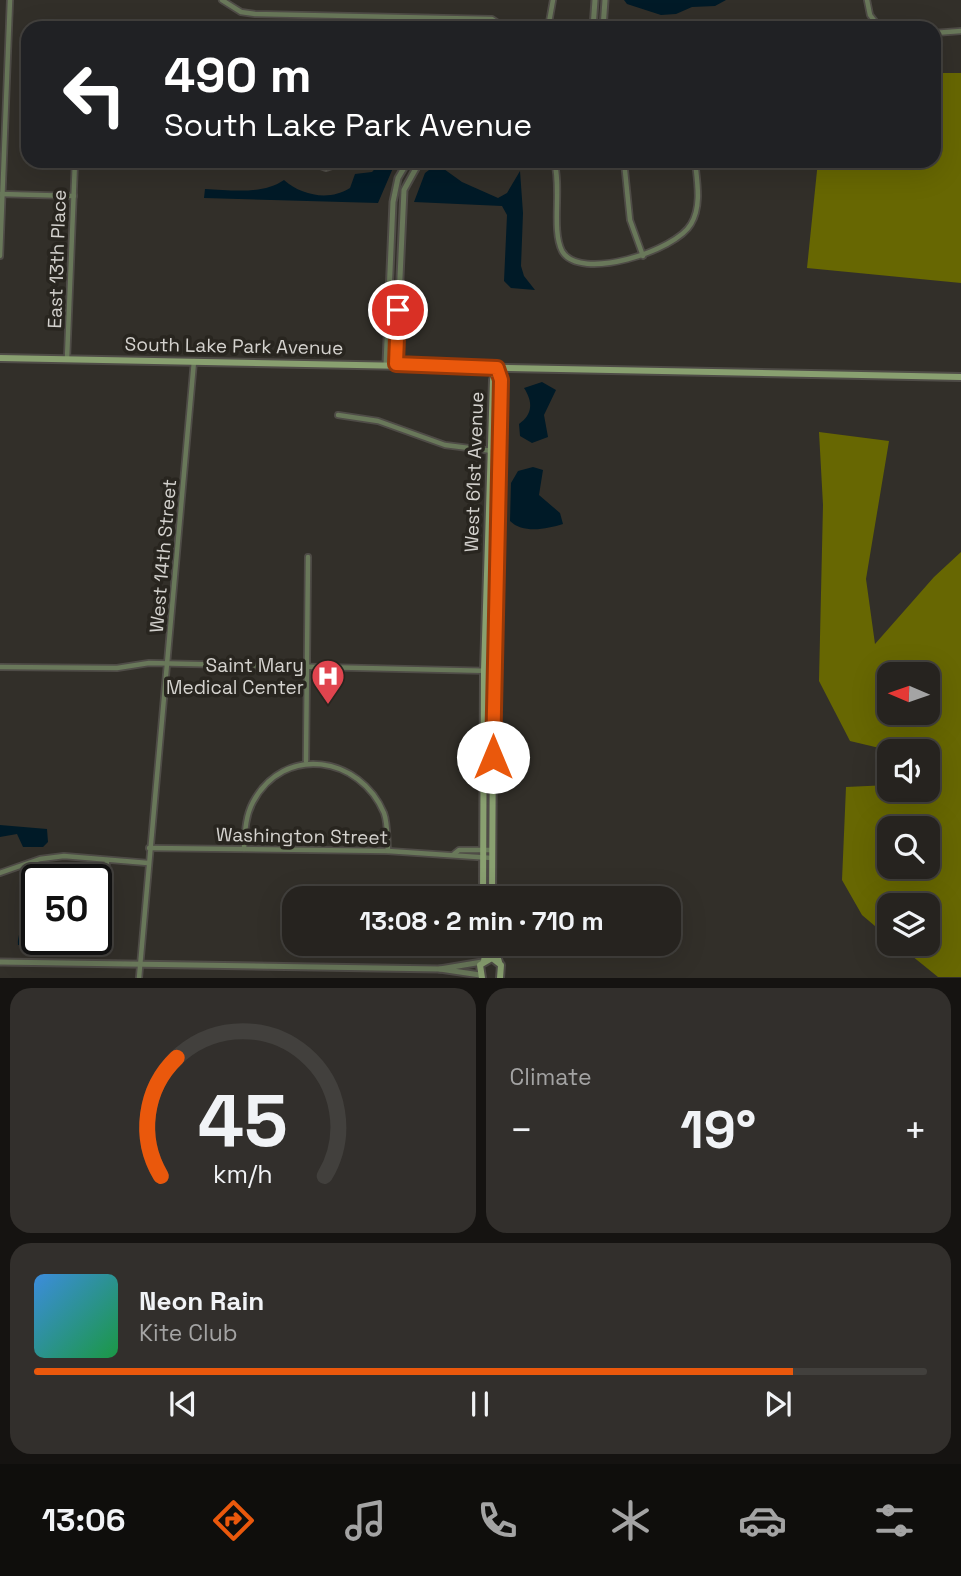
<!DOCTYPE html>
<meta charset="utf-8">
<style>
body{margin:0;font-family:"Space Grotesk",sans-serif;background:#322f2c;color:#f1f3f6;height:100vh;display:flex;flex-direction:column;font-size:26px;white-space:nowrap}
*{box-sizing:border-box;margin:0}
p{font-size:23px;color:#a4a4a4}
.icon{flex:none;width:38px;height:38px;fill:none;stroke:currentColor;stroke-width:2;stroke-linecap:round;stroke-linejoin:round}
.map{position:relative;height:978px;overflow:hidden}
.panel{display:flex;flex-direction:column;gap:10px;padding:10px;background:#151311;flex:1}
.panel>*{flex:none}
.guide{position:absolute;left:21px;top:21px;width:920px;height:147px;border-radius:21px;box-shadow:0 7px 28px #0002,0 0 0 2px #42403d;background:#202124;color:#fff;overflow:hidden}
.needle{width:46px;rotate:272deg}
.tools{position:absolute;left:877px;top:662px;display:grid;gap:14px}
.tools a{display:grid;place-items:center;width:63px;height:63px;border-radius:14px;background:#26231f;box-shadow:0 7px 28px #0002,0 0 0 2px #42403d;font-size:35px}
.speed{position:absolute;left:21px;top:864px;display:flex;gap:14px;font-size:35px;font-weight:700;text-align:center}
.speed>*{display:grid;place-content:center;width:91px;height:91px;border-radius:50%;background:#26231f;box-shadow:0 7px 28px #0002,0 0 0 2px #42403d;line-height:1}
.speed .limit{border:4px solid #111;border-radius:10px;background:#fff;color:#111}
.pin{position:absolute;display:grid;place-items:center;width:60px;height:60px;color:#fff;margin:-30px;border:4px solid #fff;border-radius:50%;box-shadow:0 2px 7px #0007}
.me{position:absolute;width:77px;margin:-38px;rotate:0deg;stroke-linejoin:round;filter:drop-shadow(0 0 5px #0008)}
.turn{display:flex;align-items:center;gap:24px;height:147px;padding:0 28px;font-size:32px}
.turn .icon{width:91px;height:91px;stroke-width:2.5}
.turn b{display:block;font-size:49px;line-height:60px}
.big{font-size:52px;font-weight:700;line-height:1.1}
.panel .widget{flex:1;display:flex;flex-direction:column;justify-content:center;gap:10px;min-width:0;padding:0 24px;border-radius:21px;background:#322f2c}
.panel .dial{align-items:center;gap:0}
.dial svg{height:182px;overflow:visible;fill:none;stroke:#42403d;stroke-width:7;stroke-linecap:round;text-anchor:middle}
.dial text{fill:#f1f3f6;stroke:none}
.song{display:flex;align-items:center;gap:21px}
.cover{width:84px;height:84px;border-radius:10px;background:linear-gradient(135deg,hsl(210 70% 55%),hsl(140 70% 35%))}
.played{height:7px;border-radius:4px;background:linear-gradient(90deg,#ea580c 85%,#42403d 85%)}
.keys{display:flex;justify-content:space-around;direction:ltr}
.heat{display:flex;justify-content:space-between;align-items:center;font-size:38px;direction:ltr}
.panel .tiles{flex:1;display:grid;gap:10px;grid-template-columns:1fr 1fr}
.widget:last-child{grid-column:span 2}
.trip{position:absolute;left:282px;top:886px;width:399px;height:70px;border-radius:21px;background:#26231f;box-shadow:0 7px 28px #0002,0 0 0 2px #42403d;font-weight:700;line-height:70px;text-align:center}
.tab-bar{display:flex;height:112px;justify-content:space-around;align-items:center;background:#0f0e0c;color:#a4a4a4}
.tab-bar .icon{width:49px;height:49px}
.tab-bar .current{color:#ea580c}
.tab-bar b{font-size:32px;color:#f1f3f6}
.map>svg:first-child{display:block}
.forest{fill:#676702;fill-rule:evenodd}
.water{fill:#001a27}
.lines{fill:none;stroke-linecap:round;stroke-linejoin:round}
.minor-casing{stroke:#4f4c47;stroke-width:8}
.tertiary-casing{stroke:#4f4c47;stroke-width:9}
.secondary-casing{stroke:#4f4c47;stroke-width:10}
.minor{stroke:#69785a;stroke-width:4.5}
.tertiary{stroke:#69785a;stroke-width:5}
.secondary{stroke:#89a070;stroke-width:6}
.route-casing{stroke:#983908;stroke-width:18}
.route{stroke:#ea580c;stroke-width:12}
.labels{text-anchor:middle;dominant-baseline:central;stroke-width:7;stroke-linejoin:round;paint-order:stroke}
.street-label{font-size:19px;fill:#d4d2ce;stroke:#28251f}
.poi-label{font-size:19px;fill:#d4d2ce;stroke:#28251f;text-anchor:end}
</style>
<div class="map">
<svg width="961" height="978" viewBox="0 0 961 978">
<rect width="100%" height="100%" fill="#322f29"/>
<g class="forest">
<path d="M 935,73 L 961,73 L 961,283 L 807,268 L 818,161 L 934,161 Z"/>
<path d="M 819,432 L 889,441 L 866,579 L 875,644 L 934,577 L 961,552 L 961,977 L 938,977 L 896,943 L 928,943 L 928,905 L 889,905 L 889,938 L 862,915 L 842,880 L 846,787 L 889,785 L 889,789 L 928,789 L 928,751 L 892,751 L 850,741 L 819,681 L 823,505 ZM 889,674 L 928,674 L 928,712 L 889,712 ZM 889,828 L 928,828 L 928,866 L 889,866 Z"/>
</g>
<g class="water">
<path d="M 624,0 L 726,0 L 715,6 L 692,7 L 676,14 L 661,15 L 627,4 Z"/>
<path d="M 382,161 L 396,161 L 378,203 L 204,198 L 205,189 C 230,190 263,195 284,180 C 302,196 330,201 350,188 L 355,174 L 372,172 Z"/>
<path d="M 437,164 L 462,182 L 498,198 L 507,193 L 520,171 L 523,213 L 521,266 L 524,276 L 535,290 L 511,288 L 504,281 L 507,215 L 502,206 L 414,202 L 425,173 Z"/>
<path d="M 542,382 L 556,390 L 544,415 L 548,437 L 532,443 L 520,436 L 519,424 C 533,414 533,402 524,388 Z"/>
<path d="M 533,467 L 543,470 L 539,495 L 560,513 L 563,524 C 547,529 523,534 510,521 L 511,483 L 518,471 Z"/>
<path d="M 0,825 L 47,829 L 48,842 L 43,847 L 23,847 L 17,834 L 0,837 Z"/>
<path d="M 37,894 L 37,940 L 74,940 L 70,947 L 18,945 C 17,928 32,911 37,894 Z"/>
</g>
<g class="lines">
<defs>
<g id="minor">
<path d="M 222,0 L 241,12 L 255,14 L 492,19 L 505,28"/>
<path d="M 867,0 L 870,15 L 880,28"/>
<path d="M 548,28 L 553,0"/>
<path d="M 934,33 L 961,31"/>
<path d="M 307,161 L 326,168 L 347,161"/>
<path d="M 554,161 C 562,188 551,229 562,251 C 579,282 676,251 691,224 C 702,206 697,181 695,161"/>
<path d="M 624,161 L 630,220 L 643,256"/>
<path d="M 1,194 L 74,196"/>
<path d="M 0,256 L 10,0"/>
<path d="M 67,359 L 75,161"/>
<path d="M 338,415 L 378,421 L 445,445 L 493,451"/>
<path d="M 0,667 L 117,668 L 149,663 L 493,671"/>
<path d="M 306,761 L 308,557"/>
<path d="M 149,848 L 388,851 L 492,858"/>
<path d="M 244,849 C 245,833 245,817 253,802 C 284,744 360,756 384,813 C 388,824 387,839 388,851"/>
<path d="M 454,854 L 459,850 L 492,850"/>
<path d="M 0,873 L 40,859 L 64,856 L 148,863"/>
<path d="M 96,909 L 104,898 L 107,860"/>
<path d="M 139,978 L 194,361"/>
</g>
<g id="tertiary">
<path d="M 593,28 L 595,0"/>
<path d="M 603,28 L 605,0"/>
<path d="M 386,364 L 393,202 L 398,178 L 408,161"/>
<path d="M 396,364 L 404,190 L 420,161"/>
<path d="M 0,962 L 440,969 L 480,975"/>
<path d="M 440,969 L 482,962"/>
</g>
<g id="secondary">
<path d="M 0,358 L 961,377"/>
<path d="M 483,898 L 484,671 L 493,380 L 497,368"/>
<path d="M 492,898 L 494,571 L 501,380 L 498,370"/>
<path d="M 493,943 L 499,962"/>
<path d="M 484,961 L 487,943"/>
<path d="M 482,978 L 480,965 L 492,958 L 501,965 L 500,978"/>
</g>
</defs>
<use href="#minor" class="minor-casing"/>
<use href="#tertiary" class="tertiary-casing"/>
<use href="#secondary" class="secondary-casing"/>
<use href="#minor" class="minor"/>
<use href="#tertiary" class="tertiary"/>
<use href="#secondary" class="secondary"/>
</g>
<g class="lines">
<defs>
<path id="route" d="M 398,310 L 396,364 L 497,368 L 501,380 L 493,757"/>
</defs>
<use href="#route" class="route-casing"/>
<use href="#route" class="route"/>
</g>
<defs>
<symbol id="hospital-pin" viewBox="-11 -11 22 30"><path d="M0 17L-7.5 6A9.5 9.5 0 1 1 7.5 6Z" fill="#e0444e" stroke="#28251f"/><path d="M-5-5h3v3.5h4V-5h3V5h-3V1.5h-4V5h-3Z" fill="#fff"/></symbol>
</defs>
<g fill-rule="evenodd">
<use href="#hospital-pin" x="309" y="657" width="38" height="52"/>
</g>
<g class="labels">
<g class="street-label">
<text transform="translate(57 259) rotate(-88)">East 13th Place</text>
<text transform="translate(234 346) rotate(1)">South Lake Park Avenue</text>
<text transform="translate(474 472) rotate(-88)">West 61st Avenue</text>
<text transform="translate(163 556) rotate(-85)">West 14th Street</text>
<text transform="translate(302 836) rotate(1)">Washington Street</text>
</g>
<g class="poi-label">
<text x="304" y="665">Saint Mary<tspan x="304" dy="22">Medical Center</tspan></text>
</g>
</g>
</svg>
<div class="tools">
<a><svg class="needle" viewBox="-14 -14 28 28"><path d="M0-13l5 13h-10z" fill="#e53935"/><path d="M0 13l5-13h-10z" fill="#a4a4a4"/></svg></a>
<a><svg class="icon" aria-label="sound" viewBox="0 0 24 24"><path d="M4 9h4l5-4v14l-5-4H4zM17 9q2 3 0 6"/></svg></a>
<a><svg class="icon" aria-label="search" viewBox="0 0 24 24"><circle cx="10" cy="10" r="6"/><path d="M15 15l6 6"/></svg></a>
<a><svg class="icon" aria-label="layers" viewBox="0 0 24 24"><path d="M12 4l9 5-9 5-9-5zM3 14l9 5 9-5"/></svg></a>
</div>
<div class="speed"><div class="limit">50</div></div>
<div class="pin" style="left:398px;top:310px;background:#d93025"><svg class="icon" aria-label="arrive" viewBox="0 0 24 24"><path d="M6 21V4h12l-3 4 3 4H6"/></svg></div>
<svg class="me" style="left:493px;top:757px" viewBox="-20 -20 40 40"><circle r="19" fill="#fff"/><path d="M0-13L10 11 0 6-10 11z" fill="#ea580c"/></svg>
<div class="trip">13:08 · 2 min · 710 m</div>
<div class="guide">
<div class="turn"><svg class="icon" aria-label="left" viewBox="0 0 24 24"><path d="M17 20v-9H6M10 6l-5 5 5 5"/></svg><div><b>490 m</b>South Lake Park Avenue</div></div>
</div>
</div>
<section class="panel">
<div class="tiles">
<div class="widget dial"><svg viewBox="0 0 100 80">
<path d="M14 69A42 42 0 1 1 86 69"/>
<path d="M14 69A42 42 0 0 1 21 17" stroke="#ea580c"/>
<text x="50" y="56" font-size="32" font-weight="700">45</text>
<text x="50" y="72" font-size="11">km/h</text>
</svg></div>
<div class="widget"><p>Climate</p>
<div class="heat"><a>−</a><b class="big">19°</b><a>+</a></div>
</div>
<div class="widget">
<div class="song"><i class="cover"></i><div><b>Neon Rain</b><p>Kite Club</p></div></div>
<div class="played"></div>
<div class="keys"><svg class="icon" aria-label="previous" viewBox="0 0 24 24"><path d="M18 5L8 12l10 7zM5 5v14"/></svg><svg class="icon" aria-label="pause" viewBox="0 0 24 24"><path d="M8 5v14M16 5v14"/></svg><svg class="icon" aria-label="next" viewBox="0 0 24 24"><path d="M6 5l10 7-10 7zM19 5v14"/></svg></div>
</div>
</div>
</section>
<nav class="tab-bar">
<b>13:06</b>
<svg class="icon current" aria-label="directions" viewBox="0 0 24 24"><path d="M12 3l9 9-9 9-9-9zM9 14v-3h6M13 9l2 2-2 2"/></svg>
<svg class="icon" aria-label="music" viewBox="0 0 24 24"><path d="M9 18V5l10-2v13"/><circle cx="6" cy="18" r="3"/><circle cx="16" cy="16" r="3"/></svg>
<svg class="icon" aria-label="phone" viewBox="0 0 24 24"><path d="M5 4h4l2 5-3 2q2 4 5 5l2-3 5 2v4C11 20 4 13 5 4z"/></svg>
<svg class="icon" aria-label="climate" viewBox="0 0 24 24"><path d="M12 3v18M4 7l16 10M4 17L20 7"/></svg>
<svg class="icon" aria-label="car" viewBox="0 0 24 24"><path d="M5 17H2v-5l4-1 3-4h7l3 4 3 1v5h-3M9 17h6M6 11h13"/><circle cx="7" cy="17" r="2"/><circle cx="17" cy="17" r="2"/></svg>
<svg class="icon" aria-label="filters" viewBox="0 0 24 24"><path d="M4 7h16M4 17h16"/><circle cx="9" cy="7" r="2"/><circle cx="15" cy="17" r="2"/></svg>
</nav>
